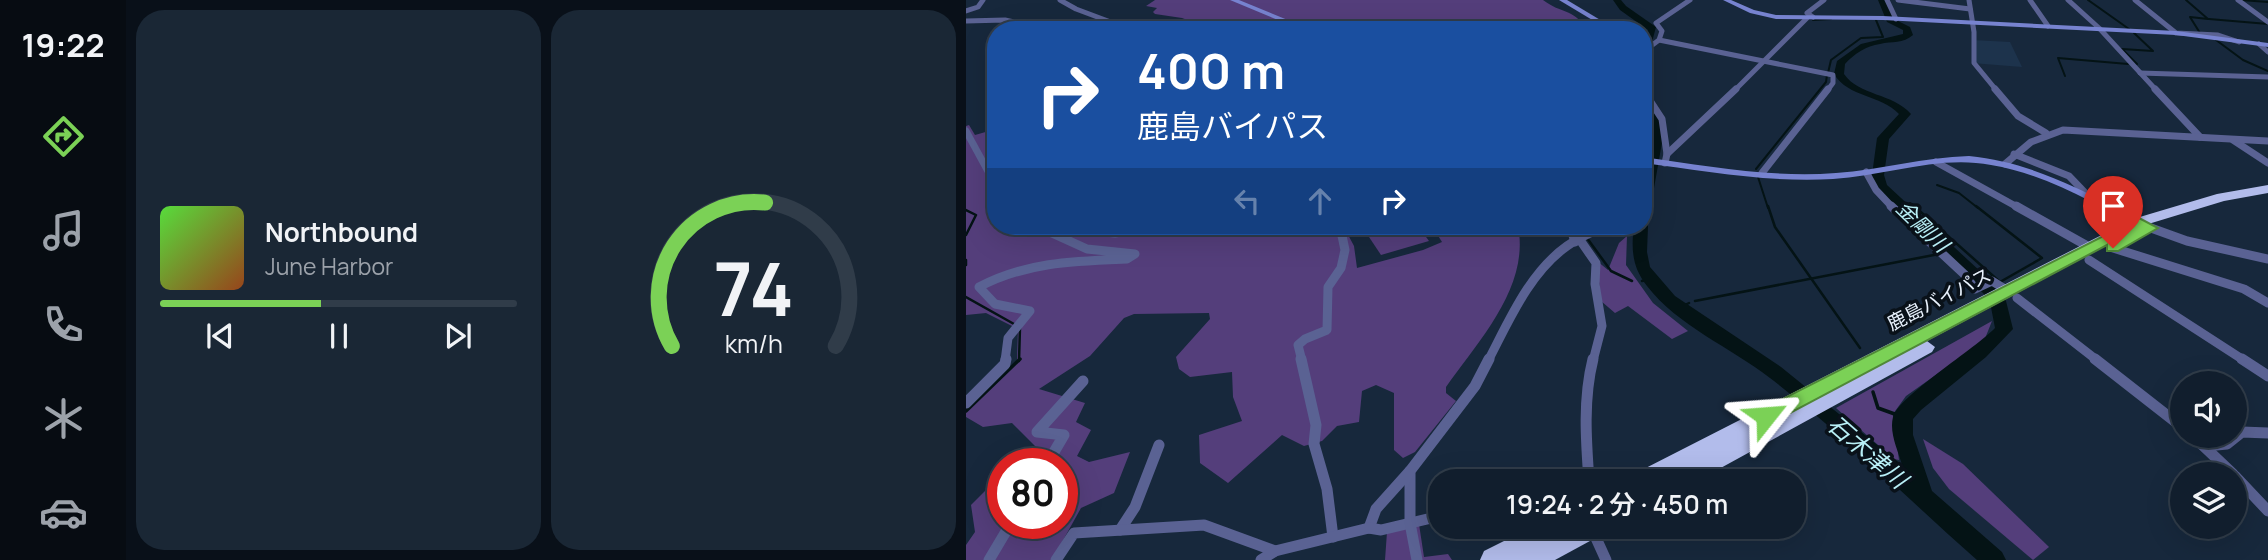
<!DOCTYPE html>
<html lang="ja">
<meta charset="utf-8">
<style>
body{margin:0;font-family:Manrope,"Noto Sans JP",sans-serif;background:#1a2735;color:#f1f3f6;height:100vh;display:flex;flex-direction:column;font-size:26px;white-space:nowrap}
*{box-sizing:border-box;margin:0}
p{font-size:23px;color:#9ca2aa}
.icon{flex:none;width:38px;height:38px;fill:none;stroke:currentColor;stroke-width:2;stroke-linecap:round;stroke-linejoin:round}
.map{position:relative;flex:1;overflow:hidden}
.details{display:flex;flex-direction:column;gap:10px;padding:10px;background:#091019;width:840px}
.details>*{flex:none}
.banner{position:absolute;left:21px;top:21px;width:665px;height:214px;border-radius:28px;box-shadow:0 7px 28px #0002,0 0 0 2px #303c49;background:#1a4fa0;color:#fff;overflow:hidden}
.tools{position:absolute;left:1204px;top:371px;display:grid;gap:14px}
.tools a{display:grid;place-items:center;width:77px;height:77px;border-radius:50%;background:#111e2d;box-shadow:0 7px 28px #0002,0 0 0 2px #303c49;font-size:35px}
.speed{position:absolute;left:21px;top:448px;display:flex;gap:14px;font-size:35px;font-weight:700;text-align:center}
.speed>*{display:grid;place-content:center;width:91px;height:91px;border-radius:50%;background:#111e2d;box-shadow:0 7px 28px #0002,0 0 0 2px #303c49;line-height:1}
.speed .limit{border:10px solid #d22;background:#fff;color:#111}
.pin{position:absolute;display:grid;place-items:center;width:60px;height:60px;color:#fff;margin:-72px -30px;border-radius:50% 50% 50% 0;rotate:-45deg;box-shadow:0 0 7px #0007}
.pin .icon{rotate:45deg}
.me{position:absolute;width:77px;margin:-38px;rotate:62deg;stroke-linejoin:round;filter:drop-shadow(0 0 5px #0008)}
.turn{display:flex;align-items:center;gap:24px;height:147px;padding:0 35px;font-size:32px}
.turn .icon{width:91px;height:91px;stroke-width:2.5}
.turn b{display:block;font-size:49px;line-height:60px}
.lanes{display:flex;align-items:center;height:66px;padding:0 35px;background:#0003;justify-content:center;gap:35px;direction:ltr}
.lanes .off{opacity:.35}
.details .card{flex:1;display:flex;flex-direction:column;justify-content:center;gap:10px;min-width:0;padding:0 24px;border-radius:28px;background:#1a2735}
.details .dial{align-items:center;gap:0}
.dial svg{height:182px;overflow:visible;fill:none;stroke:#303c49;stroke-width:7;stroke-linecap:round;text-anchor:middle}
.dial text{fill:#f1f3f6;stroke:none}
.song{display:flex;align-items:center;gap:21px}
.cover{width:84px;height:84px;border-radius:10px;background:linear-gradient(135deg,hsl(110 70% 55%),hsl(20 70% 35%))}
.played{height:7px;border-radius:4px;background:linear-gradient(90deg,#7bd156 45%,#303c49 45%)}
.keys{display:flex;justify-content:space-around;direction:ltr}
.details .tiles{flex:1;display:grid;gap:10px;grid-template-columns:repeat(2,1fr)}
.trip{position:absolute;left:462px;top:469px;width:378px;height:70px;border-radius:28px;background:#111e2d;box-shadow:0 7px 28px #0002,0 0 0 2px #303c49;font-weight:600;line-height:70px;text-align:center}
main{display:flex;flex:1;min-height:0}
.tab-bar{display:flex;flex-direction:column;width:126px;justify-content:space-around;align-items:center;background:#070c12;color:#9ca2aa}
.tab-bar .icon{width:49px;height:49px}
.tab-bar .on{color:#7bd156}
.tab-bar b{font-size:32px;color:#f1f3f6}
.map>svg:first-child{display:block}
.built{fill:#1d334c}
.green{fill:#543e7b}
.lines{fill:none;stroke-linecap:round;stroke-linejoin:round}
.stream-far2{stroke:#041315;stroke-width:2}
.stream-far1{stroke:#041315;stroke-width:2.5}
.stream{stroke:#041315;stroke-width:3.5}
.river{fill:#041315;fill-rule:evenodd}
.street-far3{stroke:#5a6293;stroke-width:5}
.street-far2{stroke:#5a6293;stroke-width:7}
.street-far1{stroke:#5a6293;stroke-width:9}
.street{stroke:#5a6293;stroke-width:11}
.secondary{fill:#7783d0;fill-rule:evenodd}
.highway{fill:#b2bceb;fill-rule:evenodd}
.route{fill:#7bd156;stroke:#508838;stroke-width:2}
.labels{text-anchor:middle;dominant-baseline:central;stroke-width:7;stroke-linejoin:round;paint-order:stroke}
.street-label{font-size:19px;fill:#e9f2fd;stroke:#091119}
.water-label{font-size:21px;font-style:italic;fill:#b8eff6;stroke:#091119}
.near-water-label{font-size:24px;font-style:italic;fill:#b8eff6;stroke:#091119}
</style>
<main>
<nav class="tab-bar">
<b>19:22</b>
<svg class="icon on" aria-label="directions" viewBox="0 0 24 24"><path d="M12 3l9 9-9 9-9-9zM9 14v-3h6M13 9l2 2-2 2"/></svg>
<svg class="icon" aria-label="music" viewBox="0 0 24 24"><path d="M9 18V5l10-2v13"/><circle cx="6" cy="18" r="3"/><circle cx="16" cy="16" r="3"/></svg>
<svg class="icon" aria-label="phone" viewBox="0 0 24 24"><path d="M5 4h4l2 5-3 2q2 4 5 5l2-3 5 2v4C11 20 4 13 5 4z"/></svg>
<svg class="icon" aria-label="climate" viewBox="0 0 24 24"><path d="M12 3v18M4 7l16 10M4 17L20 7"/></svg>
<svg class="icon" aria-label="car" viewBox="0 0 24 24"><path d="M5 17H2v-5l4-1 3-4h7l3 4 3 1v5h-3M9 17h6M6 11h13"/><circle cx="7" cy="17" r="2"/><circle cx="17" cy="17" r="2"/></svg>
</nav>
<section class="details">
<div class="tiles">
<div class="card">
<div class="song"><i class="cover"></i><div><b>Northbound</b><p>June Harbor</p></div></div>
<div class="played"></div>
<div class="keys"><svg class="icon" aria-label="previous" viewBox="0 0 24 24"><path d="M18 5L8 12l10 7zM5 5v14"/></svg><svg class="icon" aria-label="pause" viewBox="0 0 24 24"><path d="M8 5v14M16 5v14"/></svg><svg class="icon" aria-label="next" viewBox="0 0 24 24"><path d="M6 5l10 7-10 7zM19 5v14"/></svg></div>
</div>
<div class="card dial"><svg viewBox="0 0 100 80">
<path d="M14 69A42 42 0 1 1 86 69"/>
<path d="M14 69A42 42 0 0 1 55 6" stroke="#7bd156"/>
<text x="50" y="56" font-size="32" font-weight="700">74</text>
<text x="50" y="72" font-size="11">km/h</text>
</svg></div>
</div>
</section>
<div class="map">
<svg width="1302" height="560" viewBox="0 0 1302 560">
<rect width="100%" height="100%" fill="#17283c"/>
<path class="built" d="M 1006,40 L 1044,42 L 1056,67 L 1006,63 Z"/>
<g class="green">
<path d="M 189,0 L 577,0 C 597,15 604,6 622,30 L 248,30 L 216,18 L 189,14 L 187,12 L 191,8 L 180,6 Z"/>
<path d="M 3,125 L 9,135 L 30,129 L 30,226 L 364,226 L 379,229 L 388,246 L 391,268 L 457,250 L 476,242 L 466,226 L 552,226 C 564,287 513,340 480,387 L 480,393 L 490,401 L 449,452 L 437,458 L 428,450 L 428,393 L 410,385 L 396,391 L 393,422 L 371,426 L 356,441 L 338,446 L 316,435 L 262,483 L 234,463 L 233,435 L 276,421 L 267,397 L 266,372 L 224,377 L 213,369 L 210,357 L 244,319 L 243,313 L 168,314 L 158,318 L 124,356 L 73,389 L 119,403 L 110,422 L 125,430 L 111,456 L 123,462 L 164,452 L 148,493 L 115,508 L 86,560 L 0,560 L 0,545 L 9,532 L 5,505 L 23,487 L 37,481 L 37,523 L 96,523 L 96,464 L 65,464 L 74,451 L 46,423 L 17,427 L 0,417 L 0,409 L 51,360 L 52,329 L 20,313 L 0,315 L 0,126 Z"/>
<path d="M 452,226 L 463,241 L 415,255 L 403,237 Z"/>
<path d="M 661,236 L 660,265 L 687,303 L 722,331 L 706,339 L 662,306 L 649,313 L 635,301 L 631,261 L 642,270 L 653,243 Z"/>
<path d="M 1026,321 L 1018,341 L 940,396 L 927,414 L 933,460 L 928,459 L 870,408 Z"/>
<path d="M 957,439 L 997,464 L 1083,547 L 1067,560 L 983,489 L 967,468 Z"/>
<path d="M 453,524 L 458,557 L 482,554 L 486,560 L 419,560 L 421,532 Z"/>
</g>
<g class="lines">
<g class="stream-far2">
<path d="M 1122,0 L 1163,29"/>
<path d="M 1220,0 L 1242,19 L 1224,17 L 1234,33"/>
<path d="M 1275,0 L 1302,2"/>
<path d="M 1243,19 L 1302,24"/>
<path d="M 847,20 L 865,19"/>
<path d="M 1168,33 L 1187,51 L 1156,49 L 1171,64"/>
<path d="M 1250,40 L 1277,60 L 1302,71"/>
<path d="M 862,73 L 865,60 L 895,38 L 917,37 L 910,20"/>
<path d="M 1099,76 L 1092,58 L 1162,64"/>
<path d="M 790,169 L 860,82 L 861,75"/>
<path d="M 792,177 L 802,208"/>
<path d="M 971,185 L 993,193 L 1012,208"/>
<path d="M 944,203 L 950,208"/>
</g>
<g class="stream-far1">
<path d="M 802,206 L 809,227 L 894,348"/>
<path d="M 948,206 L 1034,282 L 1076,258 L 1010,206"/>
<path d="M 0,210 L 10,215 L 0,235"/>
<path d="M 621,238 L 645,271 L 666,281"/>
<path d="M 0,260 L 0,265"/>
<path d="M 676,281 L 683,279"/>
<path d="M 0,297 L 48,324"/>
<path d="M 729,301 L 973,254"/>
<path d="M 713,308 L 723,303"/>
<path d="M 53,361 L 54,327"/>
</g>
<g class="stream">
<path d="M 907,392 L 912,408 L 937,417"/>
<path d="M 0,411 L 54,359"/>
</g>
<g class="river">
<path d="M 647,0 L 655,0 L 660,6 L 690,27 L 686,42 L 677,47 L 677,40 L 682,30 L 654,10 Z"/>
<path d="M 912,0 L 920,0 L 928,19 L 944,27 L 947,35 C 937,44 926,41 914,44 C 900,46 888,54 879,64 L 878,74 C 893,96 927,93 945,114 L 923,139 L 918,175 L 921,185 L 1029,285 L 1040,301 L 1047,329 L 1020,357 L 955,410 L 947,419 L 947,435 L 966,491 L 1036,552 L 1040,560 L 1011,560 C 942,499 877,434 804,378 C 764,347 712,326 681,286 C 666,267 665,249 668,226 L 677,226 L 677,222 L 680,223 L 682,226 L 681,252 L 684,267 L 709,296 L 815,367 L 936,465 C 932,450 923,433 927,417 C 932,397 1010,348 1029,328 L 1024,302 L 1017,293 L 908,186 L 906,175 L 911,138 L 933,114 C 914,94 883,98 868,74 L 871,61 L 895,44 L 937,34 L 937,30 L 921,22 Z"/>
<path d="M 677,101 C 688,106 694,120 698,131 L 684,211 L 677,215 L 677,175 L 686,131 L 677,112 Z"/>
</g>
<g class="street-far3">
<path d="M 94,0 L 110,9 L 166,30"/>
<path d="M 921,0 L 930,19"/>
<path d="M 932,0 L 1004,9"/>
<path d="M 1003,0 L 1008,32 L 1008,63 L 1031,91"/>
<path d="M 1064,0 L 1082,26"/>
<path d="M 1102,0 L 1133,28 L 1191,91"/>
<path d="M 1169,0 L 1210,33 L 1252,35 L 1273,42"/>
<path d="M 1272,0 L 1302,22"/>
<path d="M 0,11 L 12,7 L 17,0"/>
<path d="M 847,17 L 841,13 L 858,0"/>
<path d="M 0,21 L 39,20 L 87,30"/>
<path d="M 693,40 L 867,75 L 867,83 L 861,91"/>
<path d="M 1293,44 L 1302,52"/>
<path d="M 677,52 L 693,40 L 696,31 L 690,23 L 724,0"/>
<path d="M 1174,73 L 1302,77"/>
<path d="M 768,91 L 841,18"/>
</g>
<g class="street-far2">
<path d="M 1029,89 L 1052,116 L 1080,133"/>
<path d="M 1189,89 L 1234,137"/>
<path d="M 677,90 L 696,119 L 701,154"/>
<path d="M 0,131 L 30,186"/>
<path d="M 1267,140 L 1302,163"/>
<path d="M 1048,154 L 1103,176 L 1126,200"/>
<path d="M 970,162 L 1053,208"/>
<path d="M 699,163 L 701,154 L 770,89"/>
<path d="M 1039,164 L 1065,142 L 1097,130 L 1302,141"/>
<path d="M 900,172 L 910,190 L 927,208"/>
<path d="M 796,173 L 862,89"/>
</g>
<g class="street-far1">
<path d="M 925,206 L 998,274 L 1009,289 L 1026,281 L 1042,291"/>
<path d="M 1050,206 L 1125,248"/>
<path d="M 79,226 L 149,233 L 190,226"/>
<path d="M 604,226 L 609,242"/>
<path d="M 1185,228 L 1221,241 L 1302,259"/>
<path d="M 614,240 L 630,263 L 629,284 L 636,326 L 627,361"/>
<path d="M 1147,248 L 1278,289 L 1302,303"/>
<path d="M 1123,260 L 1279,361"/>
<path d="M 1051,298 L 1132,361"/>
<path d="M 39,361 L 42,338 L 64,311 L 29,304 L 13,287 C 60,262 109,261 161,259 L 169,254 L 121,249 L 77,229 L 76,226"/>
<path d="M 336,361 L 332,345 L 339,339 L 361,330 L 362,287 L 375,268 L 379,250 L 375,231 L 377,226"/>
<path d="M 522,361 C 543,321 563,273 601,246 C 612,238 626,232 639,226"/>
</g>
<g class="street">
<path d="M 335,359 L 350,425 L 348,444 L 361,489 L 367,537"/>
<path d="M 1129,359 L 1216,427"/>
<path d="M 1276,359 L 1302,376"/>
<path d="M 0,403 L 39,364 L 40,359"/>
<path d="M 1227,436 L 1267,474"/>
<path d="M 1240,446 L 1261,444 L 1276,432 L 1302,433"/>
<path d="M 81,464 L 98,435 L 71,432 L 117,381"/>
<path d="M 1269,476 L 1302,511"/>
<path d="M 623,481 C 620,440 617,399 627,359"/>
<path d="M 625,527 L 640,560"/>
<path d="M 403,528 L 410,509 L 444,471"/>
<path d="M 154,530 L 169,507 L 193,445"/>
<path d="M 23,560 L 45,523"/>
<path d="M 90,560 L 108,533 L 238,525 L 309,551"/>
<path d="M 295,560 L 309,551 L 403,528 L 415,530 L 474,516"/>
<path d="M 451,560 L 444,523 L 444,471 L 509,386 L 523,359"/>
</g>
<g class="secondary">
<path d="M 264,0 L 273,0 L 346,30 L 336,30 Z"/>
<path d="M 593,0 L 601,0 L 651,30 L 643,30 Z"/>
<path d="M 757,0 L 765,0 L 788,10 L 810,15 L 917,16 L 1210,31 L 1302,43 L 1302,47 L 1210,35 L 917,20 L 810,19 L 784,13 Z"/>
<path d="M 1003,156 C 1057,161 1104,184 1152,208 C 1164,214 1180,219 1191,228 L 1185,231 L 1181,230 C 1131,206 1081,174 1025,165 C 972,155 920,176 867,179 C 803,183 740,171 677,163 L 677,157 C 741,166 805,178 870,173 C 915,170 958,157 1003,156 Z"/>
</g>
<g class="highway">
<path d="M 1302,185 L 1302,193 L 1258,201 L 1179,225 L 961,341 L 969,347 L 966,352 L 731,481 L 664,481 L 668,474 L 1167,219 L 1251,194 Z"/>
<path d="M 566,527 L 639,527 L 635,535 L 589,560 L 514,560 L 518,551 Z"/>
</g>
</g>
<path class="route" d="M 1173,218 L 1192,228 L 1152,251 L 1141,251 L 1141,245 L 807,422 L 800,424 L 793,422 L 790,416 L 793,411 Z"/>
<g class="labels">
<g class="street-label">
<text transform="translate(973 299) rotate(-27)">鹿島バイパス</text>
</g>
<g class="water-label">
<text transform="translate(957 226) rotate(44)">金剛川</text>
</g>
<g class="near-water-label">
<text transform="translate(902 451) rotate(41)">石木津川</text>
</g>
</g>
</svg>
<div class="tools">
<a><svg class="icon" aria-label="sound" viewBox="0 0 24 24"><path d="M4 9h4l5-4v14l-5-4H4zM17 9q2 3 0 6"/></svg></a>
<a><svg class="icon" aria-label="layers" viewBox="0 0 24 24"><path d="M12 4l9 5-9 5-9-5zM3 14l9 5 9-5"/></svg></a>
</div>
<div class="speed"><div class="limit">80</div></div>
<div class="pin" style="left:1147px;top:248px;background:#d93025"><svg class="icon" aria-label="arrive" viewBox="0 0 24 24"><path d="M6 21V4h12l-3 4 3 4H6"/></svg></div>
<svg class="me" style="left:800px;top:416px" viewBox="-20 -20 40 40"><path d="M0-17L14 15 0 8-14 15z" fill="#7bd156" stroke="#fff" stroke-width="4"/></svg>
<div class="trip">19:24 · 2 分 · 450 m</div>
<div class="banner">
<div class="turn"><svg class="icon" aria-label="right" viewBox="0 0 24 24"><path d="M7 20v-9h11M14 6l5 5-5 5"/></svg><div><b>400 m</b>鹿島バイパス</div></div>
<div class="lanes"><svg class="icon off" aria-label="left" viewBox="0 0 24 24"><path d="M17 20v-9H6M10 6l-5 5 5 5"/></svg><svg class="icon off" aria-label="ahead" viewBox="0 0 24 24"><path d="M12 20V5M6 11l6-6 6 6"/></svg><svg class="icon" aria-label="right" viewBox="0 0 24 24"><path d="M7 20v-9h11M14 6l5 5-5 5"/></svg></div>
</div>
</div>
</main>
